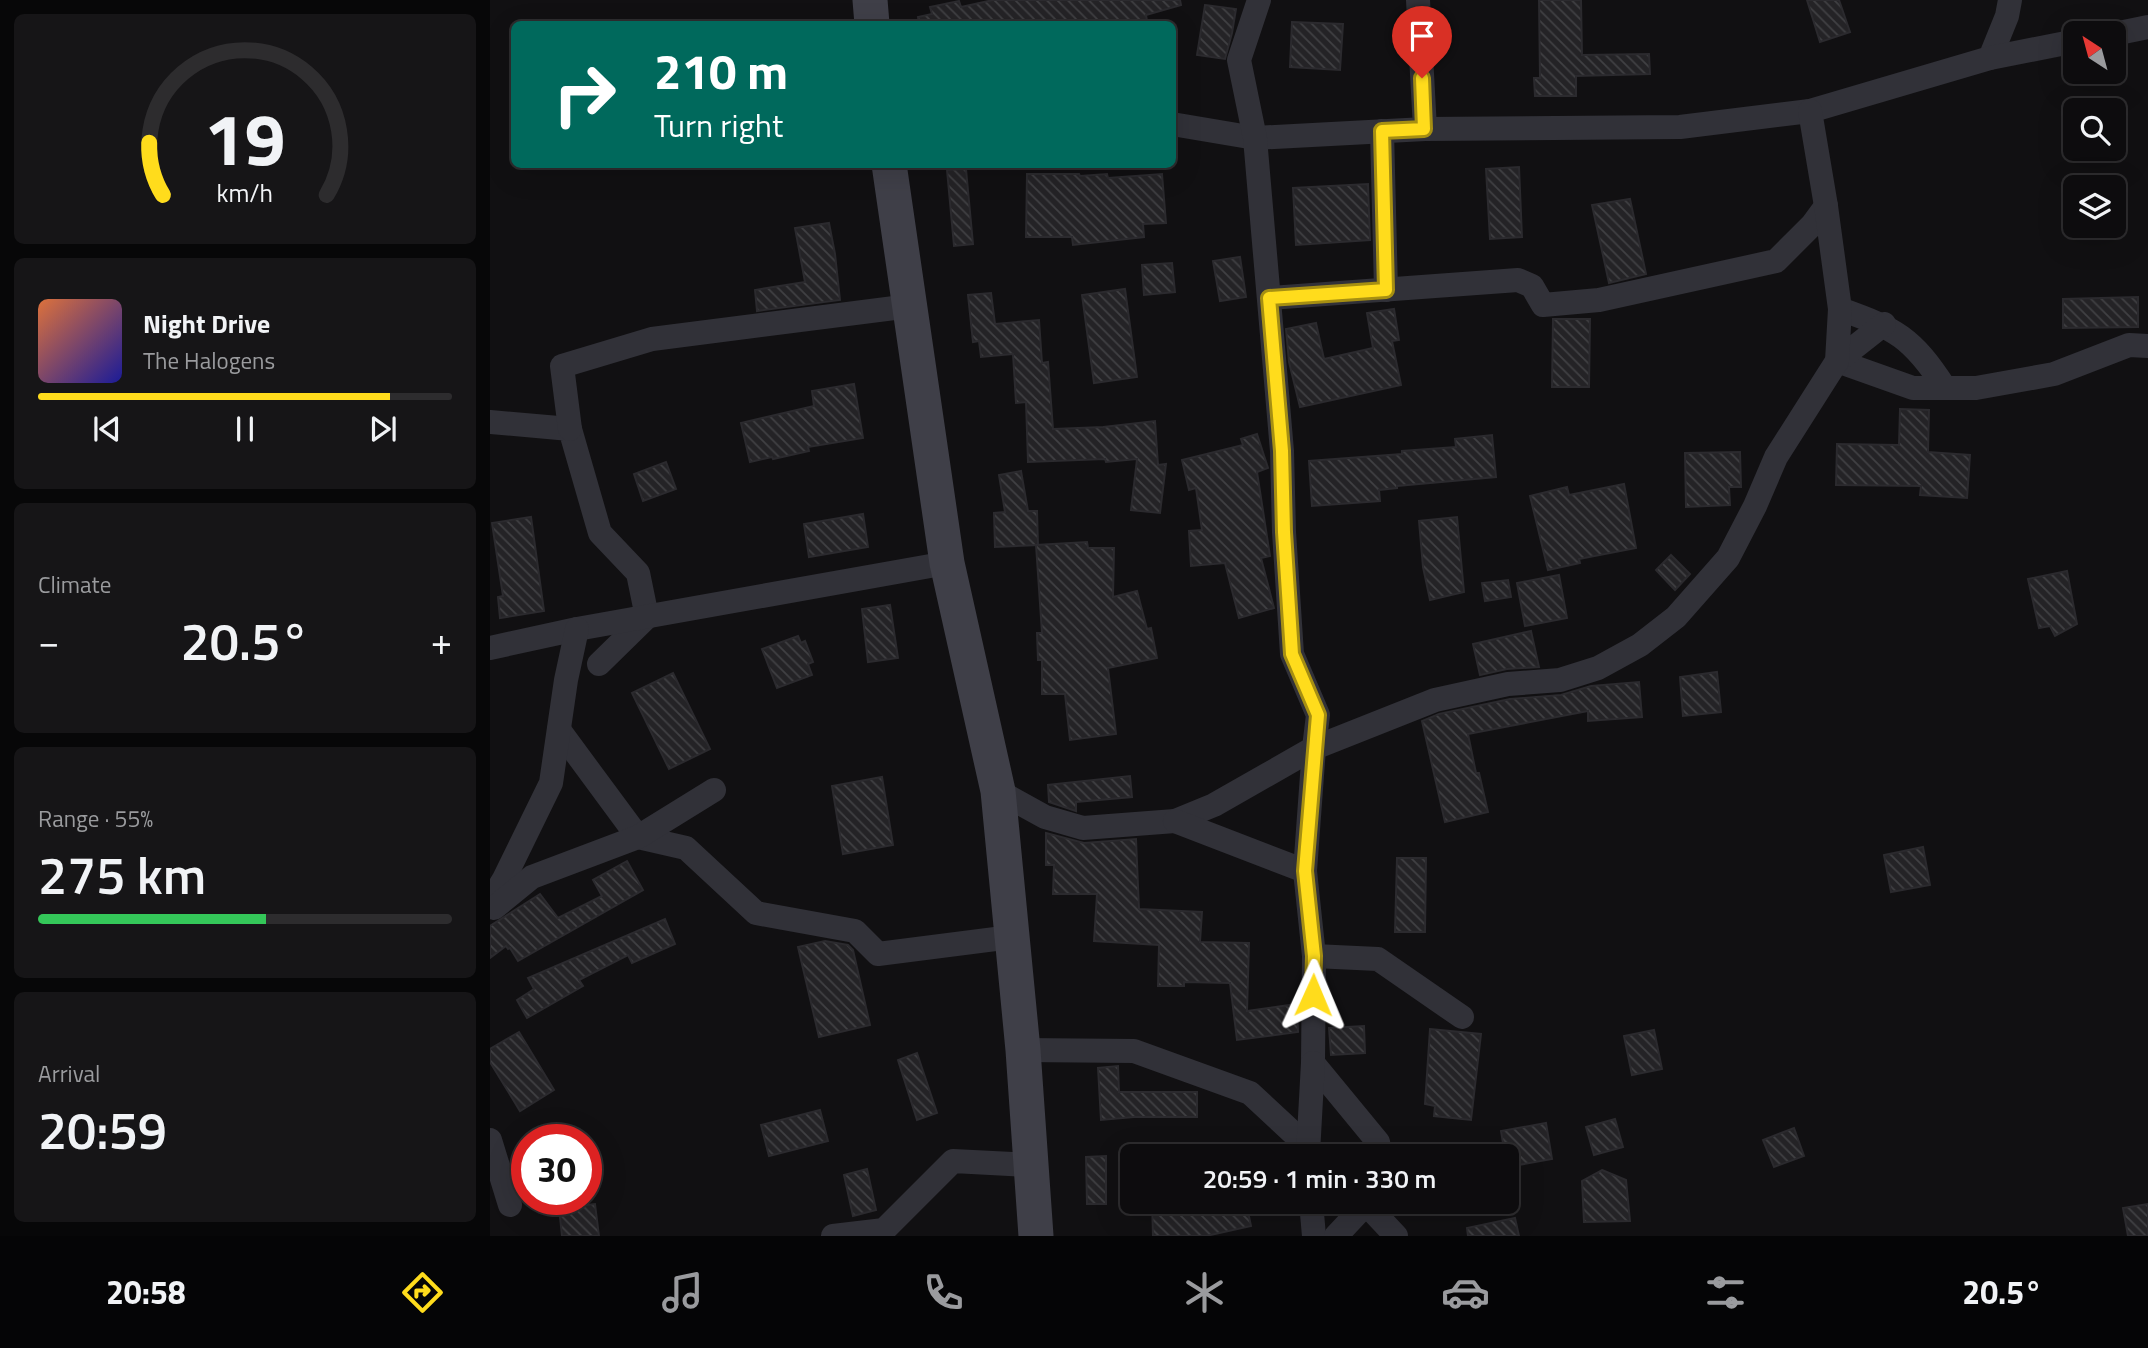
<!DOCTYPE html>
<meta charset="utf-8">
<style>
body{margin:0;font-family:"Titillium Web",sans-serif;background:#161517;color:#f1f3f6;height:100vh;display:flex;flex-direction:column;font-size:26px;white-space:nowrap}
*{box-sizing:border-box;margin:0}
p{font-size:23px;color:#9a9b9e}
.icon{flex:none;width:38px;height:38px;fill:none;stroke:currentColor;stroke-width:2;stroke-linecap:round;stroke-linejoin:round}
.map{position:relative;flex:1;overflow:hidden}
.panel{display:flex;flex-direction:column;gap:14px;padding:14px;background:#070708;width:490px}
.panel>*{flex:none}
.guide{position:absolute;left:21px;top:21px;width:665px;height:147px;border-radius:10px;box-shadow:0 7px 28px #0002,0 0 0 2px #2d2c2e;background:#00695c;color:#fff;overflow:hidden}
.needle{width:46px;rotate:324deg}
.buttons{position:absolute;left:1573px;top:21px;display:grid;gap:14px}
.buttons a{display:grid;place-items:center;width:63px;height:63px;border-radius:10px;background:#0d0c0e;box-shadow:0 7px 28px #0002,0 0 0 2px #2d2c2e;font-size:35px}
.speed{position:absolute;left:21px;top:1124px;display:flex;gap:14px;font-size:35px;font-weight:700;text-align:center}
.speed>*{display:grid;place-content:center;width:91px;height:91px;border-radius:50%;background:#0d0c0e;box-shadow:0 7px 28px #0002,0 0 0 2px #2d2c2e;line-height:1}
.speed .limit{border:10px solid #d22;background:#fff;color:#111}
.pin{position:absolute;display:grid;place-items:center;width:60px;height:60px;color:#fff;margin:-72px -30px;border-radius:50% 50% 50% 0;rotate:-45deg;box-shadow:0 0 7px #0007}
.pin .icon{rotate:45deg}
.me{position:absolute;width:77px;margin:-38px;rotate:1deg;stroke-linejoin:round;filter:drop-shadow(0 0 5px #0008)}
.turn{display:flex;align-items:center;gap:24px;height:147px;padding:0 28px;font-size:32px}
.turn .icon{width:91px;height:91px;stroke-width:2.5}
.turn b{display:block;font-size:49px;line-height:60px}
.big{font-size:52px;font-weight:600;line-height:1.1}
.panel .widget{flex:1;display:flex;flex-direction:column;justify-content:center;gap:10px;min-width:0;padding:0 24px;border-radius:10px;background:#161517}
.panel .dial{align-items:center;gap:0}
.dial svg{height:182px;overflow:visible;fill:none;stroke:#2d2c2e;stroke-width:7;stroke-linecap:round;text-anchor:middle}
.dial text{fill:#f1f3f6;stroke:none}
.song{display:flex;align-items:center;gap:21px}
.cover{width:84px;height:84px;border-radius:10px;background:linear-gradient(135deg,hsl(20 70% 55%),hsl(240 70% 35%))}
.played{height:7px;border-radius:4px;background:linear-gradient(90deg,#ffdc1c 85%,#2d2c2e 85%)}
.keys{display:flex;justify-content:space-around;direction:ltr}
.heat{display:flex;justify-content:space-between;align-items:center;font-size:38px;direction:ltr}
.charge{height:10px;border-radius:5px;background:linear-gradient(90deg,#34c759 55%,#2d2c2e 0)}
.trip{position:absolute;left:630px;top:1144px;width:399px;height:70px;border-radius:10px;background:#0d0c0e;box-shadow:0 7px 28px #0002,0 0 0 2px #2d2c2e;font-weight:600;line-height:70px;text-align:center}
.dock{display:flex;height:112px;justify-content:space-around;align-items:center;background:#050506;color:#9a9b9e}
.dock .icon{width:49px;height:49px}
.dock .active{color:#ffdc1c}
.dock b{font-size:32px;color:#f1f3f6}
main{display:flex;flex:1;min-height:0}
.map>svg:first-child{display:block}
.building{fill:url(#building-back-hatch);stroke:#2b2a2e;stroke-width:2}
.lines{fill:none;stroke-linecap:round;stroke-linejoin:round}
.street{stroke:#313138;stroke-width:24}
.secondary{stroke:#3f3f48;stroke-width:35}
.route-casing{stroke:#a68f12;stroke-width:18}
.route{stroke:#ffdc1c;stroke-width:12}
</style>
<main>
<section class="panel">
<div class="widget dial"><svg viewBox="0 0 100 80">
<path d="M14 69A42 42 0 1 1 86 69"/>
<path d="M14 69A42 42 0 0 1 8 46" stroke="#ffdc1c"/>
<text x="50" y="56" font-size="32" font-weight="700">19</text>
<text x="50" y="72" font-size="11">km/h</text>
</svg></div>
<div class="widget">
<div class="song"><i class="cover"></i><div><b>Night Drive</b><p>The Halogens</p></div></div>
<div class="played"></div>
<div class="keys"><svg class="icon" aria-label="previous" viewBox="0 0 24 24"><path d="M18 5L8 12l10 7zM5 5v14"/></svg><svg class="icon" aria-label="pause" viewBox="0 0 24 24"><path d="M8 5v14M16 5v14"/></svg><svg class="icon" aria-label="next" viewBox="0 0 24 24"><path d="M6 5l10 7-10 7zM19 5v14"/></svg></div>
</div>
<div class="widget"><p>Climate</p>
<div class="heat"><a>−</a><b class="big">20.5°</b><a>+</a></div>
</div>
<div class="widget"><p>Range · 55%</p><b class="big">275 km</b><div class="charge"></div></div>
<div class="widget"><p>Arrival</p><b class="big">20:59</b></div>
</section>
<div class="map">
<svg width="1658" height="1236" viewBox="0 0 1658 1236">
<defs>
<pattern id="building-back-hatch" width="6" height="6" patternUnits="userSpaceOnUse" patternTransform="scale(1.75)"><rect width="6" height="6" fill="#242326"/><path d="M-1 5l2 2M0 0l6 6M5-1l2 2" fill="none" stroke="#404043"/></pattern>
</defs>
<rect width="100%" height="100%" fill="#111012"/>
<g class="building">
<path d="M 503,0 L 690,0 L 691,5 L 656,15 L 657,21 L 644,24 L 429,24 L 428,17 L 442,14 L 440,7 L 469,1 L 471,7 Z"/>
<path d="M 1049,0 L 1091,0 L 1092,55 L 1159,54 L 1160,74 L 1086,76 L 1086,96 L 1045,96 L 1044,78 L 1050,78 Z"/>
<path d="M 1317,0 L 1349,0 L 1360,32 L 1330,42 Z"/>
<path d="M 715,5 L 746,9 L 742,33 L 735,59 L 707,55 Z"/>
<path d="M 802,22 L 853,24 L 850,70 L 800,67 Z"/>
<path d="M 1029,167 L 1032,237 L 1000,239 L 996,169 Z"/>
<path d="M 476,169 L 483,244 L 464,246 L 457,170 Z"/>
<path d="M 537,174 L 589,174 L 590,176 L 617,174 L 618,178 L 672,174 L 676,223 L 653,224 L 654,237 L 583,245 L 582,237 L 536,237 Z"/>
<path d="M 878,184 L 880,240 L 806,245 L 803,188 Z"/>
<path d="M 1140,199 L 1156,274 L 1119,283 L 1102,205 Z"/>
<path d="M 339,223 L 345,254 L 350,300 L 267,311 L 265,290 L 315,282 L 305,228 Z"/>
<path d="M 750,257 L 756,297 L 730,301 L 723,261 Z"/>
<path d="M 682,263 L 685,292 L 654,295 L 652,265 Z"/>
<path d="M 635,289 L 647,377 L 604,383 L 592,295 Z"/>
<path d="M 501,293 L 505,324 L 549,320 L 552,363 L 558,362 L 563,429 L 613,427 L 665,421 L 668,465 L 676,464 L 670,513 L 641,510 L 647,459 L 616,462 L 615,459 L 538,462 L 536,402 L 526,403 L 523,354 L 491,357 L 489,341 L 483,342 L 478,295 Z"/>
<path d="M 1648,297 L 1648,327 L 1573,328 L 1573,299 Z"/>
<path d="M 904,309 L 909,340 L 902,341 L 911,385 L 810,407 L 799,362 L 796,329 L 826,323 L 834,359 L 883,348 L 877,313 Z"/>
<path d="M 1063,319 L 1100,319 L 1099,387 L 1062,387 Z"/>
<path d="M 364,384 L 373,438 L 318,447 L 319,451 L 283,459 L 282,457 L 260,462 L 251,423 L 324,406 L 322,391 Z"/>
<path d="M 1410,409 L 1439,410 L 1438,452 L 1480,455 L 1477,498 L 1430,495 L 1431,486 L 1346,485 L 1347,444 L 1409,445 Z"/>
<path d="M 767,434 L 778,468 L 767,472 L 780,556 L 771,558 L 784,608 L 749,618 L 735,563 L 701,566 L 699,531 L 712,530 L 706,488 L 699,490 L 692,460 L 753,445 L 751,439 Z"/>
<path d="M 1002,435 L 1006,477 L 907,486 L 907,488 L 889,490 L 890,501 L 822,506 L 819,461 L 912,454 L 912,451 L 966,447 L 965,439 Z"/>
<path d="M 1250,452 L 1251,487 L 1239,487 L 1240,505 L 1196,507 L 1195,453 Z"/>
<path d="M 176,462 L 186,489 L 153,501 L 144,474 Z"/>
<path d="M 531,471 L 538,511 L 547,511 L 548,545 L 505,547 L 504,513 L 515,512 L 509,475 Z"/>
<path d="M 1134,484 L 1146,548 L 1089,559 L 1090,563 L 1058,570 L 1040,496 L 1077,487 L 1079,495 Z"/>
<path d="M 373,514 L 378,547 L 319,557 L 314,524 Z"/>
<path d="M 41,517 L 54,611 L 10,618 L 8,597 L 13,596 L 2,523 Z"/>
<path d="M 967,517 L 974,592 L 940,600 L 933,567 L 929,521 Z"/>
<path d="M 597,542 L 598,548 L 624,548 L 623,597 L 647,591 L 657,629 L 661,628 L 667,658 L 618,668 L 626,734 L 580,740 L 575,694 L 552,694 L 552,660 L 548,660 L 547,633 L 552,633 L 546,545 Z"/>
<path d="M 1181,555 L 1200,574 L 1185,590 L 1166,570 Z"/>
<path d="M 1577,571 L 1587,624 L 1565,636 L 1560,626 L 1549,628 L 1538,579 Z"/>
<path d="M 1069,575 L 1077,618 L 1035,626 L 1027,583 Z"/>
<path d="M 1018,580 L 1021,597 L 995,601 L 992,583 Z"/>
<path d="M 400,605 L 408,658 L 378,662 L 372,609 Z"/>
<path d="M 1041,631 L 1049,667 L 1017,669 L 990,675 L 983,644 Z"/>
<path d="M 308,636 L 311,643 L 315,641 L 323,662 L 318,664 L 322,675 L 287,688 L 272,649 Z"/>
<path d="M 1227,672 L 1231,712 L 1193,716 L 1190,677 Z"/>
<path d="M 183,673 L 220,749 L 179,769 L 142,693 Z"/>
<path d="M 1149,682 L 1152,717 L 1098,721 L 1098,711 L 978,734 L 986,773 L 989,773 L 998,812 L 955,822 L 932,721 L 949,714 L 1020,699 L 1071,695 L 1101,686 Z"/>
<path d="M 640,776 L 642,797 L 586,802 L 586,811 L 559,802 L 558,785 Z"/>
<path d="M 392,777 L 403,845 L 353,854 L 342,786 Z"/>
<path d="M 556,833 L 594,843 L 646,839 L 649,909 L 712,912 L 710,942 L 759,943 L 757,1011 L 807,1004 L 808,1032 L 747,1040 L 740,983 L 694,982 L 694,986 L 668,986 L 669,945 L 604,941 L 607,894 L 563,894 L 564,865 L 556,865 Z"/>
<path d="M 1433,847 L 1440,885 L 1401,892 L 1394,855 Z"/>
<path d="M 907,858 L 936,858 L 935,932 L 905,932 Z"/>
<path d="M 137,861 L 153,890 L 28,961 L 20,948 L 18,949 L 16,946 L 0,958 L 0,926 L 50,894 L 68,918 L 112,896 L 103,880 Z"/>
<path d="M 175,919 L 185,944 L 142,963 L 138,955 L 89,980 L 93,986 L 37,1018 L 27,1000 L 44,989 L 38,978 Z"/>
<path d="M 335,941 L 358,945 L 363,950 L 380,1025 L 329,1037 L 308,947 Z"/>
<path d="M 874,1026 L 875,1053 L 841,1055 L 839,1028 Z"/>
<path d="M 940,1029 L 991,1034 L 981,1120 L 944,1116 L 945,1106 L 935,1104 Z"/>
<path d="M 1164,1030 L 1172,1069 L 1142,1075 L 1134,1036 Z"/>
<path d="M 29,1032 L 64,1090 L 30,1111 L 0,1062 L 0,1049 Z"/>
<path d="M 427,1053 L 447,1113 L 427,1120 L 408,1060 Z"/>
<path d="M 628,1066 L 629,1092 L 707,1092 L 707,1117 L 644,1117 L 611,1120 L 608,1068 Z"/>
<path d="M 330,1110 L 338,1141 L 279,1156 L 271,1125 Z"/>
<path d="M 1125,1119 L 1133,1147 L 1104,1155 L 1096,1127 Z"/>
<path d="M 1056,1123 L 1062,1159 L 1017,1167 L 1011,1131 Z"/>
<path d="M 1304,1128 L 1314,1156 L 1284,1167 L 1273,1140 Z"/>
<path d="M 616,1156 L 616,1204 L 597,1204 L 596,1157 Z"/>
<path d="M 377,1169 L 386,1210 L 363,1216 L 354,1175 Z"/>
<path d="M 1112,1170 L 1136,1180 L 1140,1221 L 1094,1222 L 1092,1181 Z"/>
<path d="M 662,1202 L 756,1202 L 761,1226 L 716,1236 L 663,1236 Z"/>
<path d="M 105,1204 L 109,1236 L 72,1236 L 69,1208 Z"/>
<path d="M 1658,1204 L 1658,1236 L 1638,1236 L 1633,1208 Z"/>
<path d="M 1025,1218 L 1029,1236 L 978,1236 L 977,1228 Z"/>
</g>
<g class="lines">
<g class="street">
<path d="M 928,0 L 935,129"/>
<path d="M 1624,34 L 1658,27"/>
<path d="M 1500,58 L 1517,16 L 1520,0"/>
<path d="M 682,124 L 765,138 L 935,129 L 1190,127 L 1320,111 L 1500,58 L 1586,41"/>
<path d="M 892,131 L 896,290"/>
<path d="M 779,298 L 1028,280 L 1042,286 L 1053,305 L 1109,300 L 1286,261 L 1322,225 L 1336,206"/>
<path d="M 1350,309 C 1406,329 1422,337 1455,388"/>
<path d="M 1347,361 L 1423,388 L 1486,388 L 1564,374 L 1639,345 L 1658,346"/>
<path d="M 1347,361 L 1394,324"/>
<path d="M 0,422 L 80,429 L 110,533 L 148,573 L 157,617 L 109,664"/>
<path d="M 80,429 L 72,366 L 162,339 L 420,306"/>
<path d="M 0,648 L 87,629 L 457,563"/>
<path d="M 69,730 L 148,837 L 196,848 L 266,913 L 365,931 L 388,954 L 521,937"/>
<path d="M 508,791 L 555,817 L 593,828 L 685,821 L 724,805 L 824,748 L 828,715 L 802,654 L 794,532 L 792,451 L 765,138 L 749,60 L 769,0"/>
<path d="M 685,821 L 815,871 L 824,956 L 888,959 L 972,1017"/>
<path d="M 815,871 L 824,748 L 945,700 L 1018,684 L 1070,680 L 1108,668 L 1150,645 L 1186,617 L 1238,558 L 1265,506 L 1286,457 L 1347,361 L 1350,309 L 1336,206 L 1320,111"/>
<path d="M 0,902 L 14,879 L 61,783 L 76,680 L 87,629"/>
<path d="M 4,908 L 42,877 L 148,837 L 224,790"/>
<path d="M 824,956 L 823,1063 L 888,1142 L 891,1157"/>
<path d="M 533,1050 L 644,1051 L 760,1093 L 829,1157"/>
<path d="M 0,1140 L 20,1205"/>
<path d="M 818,1153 L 823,1063"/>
<path d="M 821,1202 L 824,1236"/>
<path d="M 877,1202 L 876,1204 L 906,1236"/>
<path d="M 343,1236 L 394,1230 L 463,1161 L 540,1165"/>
<path d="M 846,1236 L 876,1204 L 874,1202"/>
</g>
<g class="secondary">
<path d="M 380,0 L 382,24"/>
<path d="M 399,164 L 457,563 L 508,791 L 533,1050 L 546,1236"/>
</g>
</g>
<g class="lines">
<defs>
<path id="route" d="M 823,995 L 824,956 L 815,871 L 828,715 L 802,654 L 794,532 L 792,451 L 779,298 L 896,290 L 892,131 L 934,129 L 932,78"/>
</defs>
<use href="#route" class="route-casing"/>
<use href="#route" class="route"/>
</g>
</svg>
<div class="buttons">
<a><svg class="needle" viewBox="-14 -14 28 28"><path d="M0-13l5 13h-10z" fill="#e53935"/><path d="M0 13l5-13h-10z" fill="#9a9b9e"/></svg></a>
<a><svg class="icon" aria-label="search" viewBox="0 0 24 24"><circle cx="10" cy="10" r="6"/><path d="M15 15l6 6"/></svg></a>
<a><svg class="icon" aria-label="layers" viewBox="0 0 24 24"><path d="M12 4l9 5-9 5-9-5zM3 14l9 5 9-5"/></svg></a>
</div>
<div class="speed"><div class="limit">30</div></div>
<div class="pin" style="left:932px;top:78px;background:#d93025"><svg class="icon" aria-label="arrive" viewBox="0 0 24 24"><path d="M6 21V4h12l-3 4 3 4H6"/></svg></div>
<svg class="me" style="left:823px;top:995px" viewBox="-20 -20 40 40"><path d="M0-17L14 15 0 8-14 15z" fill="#ffdc1c" stroke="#fff" stroke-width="4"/></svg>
<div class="trip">20:59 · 1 min · 330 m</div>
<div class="guide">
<div class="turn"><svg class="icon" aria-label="right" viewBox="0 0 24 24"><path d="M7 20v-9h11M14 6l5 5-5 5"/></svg><div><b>210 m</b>Turn right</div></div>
</div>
</div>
</main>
<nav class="dock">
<b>20:58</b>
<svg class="icon active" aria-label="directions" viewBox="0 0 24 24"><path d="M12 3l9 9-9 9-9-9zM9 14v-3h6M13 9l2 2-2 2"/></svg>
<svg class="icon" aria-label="music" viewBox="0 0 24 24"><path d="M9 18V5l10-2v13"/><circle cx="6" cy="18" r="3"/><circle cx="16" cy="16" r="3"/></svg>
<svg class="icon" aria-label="phone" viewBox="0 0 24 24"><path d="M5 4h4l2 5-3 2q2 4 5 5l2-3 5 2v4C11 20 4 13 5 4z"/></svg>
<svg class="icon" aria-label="climate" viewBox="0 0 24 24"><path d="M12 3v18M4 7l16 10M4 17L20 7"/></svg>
<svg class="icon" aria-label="car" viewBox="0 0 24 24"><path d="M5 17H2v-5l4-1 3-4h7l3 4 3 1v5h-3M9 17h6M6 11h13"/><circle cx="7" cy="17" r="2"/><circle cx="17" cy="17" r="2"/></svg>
<svg class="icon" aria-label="filters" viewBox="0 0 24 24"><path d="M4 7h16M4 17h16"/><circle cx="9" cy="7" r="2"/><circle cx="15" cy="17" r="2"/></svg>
<b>20.5°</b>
</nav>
